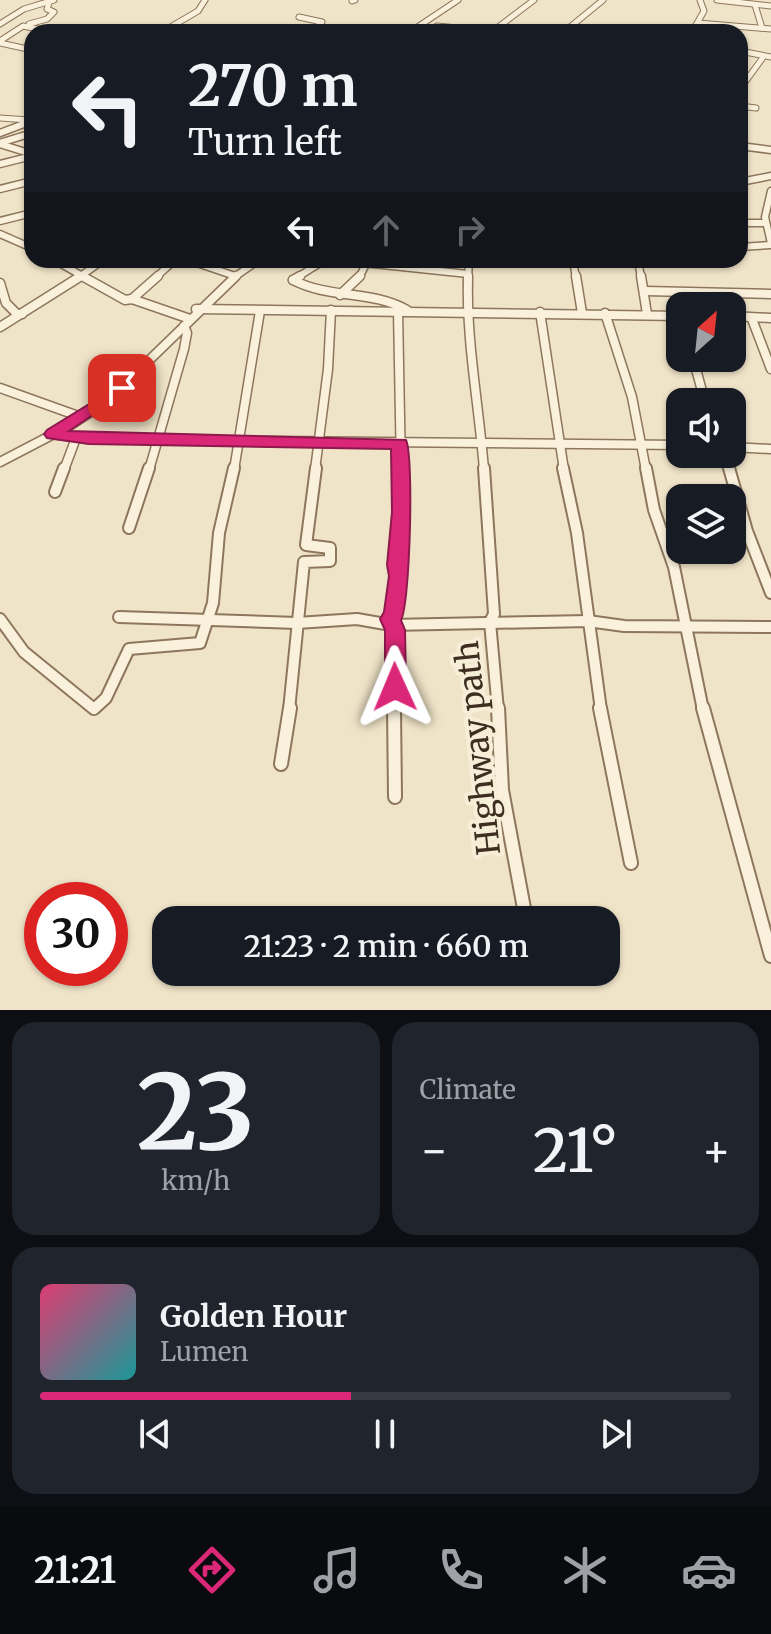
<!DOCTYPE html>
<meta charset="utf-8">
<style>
body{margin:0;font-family:Merriweather,serif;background:#20242c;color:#f1f3f6;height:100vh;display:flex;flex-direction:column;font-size:30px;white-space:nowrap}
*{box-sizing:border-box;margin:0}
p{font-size:26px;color:#9ea1a6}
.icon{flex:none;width:44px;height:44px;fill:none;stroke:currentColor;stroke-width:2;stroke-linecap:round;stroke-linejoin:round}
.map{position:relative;height:1010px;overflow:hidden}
.drawer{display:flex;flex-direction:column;gap:12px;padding:12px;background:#0d0f14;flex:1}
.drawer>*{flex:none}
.banner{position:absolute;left:24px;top:24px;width:724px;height:244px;border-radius:24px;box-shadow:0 2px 6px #0004;background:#171b24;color:#f1f3f6;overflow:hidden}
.needle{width:52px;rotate:27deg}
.fabs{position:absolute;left:666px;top:292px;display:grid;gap:16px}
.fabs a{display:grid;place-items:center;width:80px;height:80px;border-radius:16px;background:#171b24;box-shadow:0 2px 6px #0004;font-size:40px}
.speed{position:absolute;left:24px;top:882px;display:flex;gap:16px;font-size:40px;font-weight:700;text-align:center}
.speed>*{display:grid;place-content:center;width:104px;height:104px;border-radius:50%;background:#171b24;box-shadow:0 2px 6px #0004;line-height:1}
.speed .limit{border:12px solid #d22;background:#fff;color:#111}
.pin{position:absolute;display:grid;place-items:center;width:68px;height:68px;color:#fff;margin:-34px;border-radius:16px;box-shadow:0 4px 12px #0006}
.me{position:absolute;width:88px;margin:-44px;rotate:359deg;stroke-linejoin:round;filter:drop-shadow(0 0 6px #0008)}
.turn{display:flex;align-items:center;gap:28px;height:168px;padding:0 32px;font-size:36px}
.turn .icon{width:104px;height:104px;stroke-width:2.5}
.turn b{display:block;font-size:56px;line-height:68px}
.lanes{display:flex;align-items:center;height:76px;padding:0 32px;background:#0003;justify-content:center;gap:40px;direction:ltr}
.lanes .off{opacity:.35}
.big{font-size:60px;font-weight:600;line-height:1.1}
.drawer .widget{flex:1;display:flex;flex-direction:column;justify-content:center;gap:12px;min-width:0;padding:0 28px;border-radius:24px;background:#20242c}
.drawer .dial{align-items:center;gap:0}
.dial b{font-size:104px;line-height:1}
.song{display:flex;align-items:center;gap:24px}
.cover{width:96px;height:96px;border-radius:12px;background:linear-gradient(135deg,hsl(340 70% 55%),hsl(180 70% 35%))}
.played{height:8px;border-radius:4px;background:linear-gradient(90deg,#db2777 45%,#363941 45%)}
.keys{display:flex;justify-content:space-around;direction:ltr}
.heat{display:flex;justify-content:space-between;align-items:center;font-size:44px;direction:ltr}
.drawer .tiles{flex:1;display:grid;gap:12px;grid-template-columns:1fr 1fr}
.widget:last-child{grid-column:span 2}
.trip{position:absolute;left:152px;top:906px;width:468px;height:80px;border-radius:24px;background:#171b24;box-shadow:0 2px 6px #0004;font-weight:600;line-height:80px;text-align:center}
.menu{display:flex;height:128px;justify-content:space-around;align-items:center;background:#090b0e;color:#9ea1a6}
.menu .icon{width:56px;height:56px}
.menu .active{color:#db2777}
.menu b{font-size:36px;color:#f1f3f6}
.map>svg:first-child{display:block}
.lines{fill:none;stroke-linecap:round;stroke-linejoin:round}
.street-far4-casing{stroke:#8d765c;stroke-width:7}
.street-far3-casing{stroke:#8d765c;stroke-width:9}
.street-far2-casing{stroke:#8d765c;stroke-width:11}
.street-far1-casing{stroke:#8d765c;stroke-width:14}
.street-casing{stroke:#8d765c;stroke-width:16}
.street-far4{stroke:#faf1dc;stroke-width:5}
.street-far3{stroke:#faf1dc;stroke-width:6}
.street-far2{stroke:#faf1dc;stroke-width:8}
.street-far1{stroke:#faf1dc;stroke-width:10}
.street{stroke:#faf1dc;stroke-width:12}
.route{fill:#db2777;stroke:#8e194d;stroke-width:2}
.labels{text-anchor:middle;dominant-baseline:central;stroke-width:8;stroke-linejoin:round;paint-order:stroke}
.near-street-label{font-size:32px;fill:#3d2e20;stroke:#f7eed8}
</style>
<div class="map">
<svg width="771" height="1010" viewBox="0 0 771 1010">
<rect width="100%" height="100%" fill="#f0e4c8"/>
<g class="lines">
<defs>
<g id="street-far4">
<path d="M 717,0 L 771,6"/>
<path d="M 352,1 L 355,0"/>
<path d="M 755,5 L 762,28"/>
<path d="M 299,17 L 322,22 L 311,32"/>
<path d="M 698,23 L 771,29"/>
<path d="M 0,24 L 24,9 L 54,0"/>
<path d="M 29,24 L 47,19 L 54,12 L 47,9 L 49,3"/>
<path d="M 437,26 L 498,32"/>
<path d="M 260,29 L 299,32"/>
<path d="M 493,31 L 534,0"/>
<path d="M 162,32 L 198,11 L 205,0"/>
<path d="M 410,32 L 458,0"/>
<path d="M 564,32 L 603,0"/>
<path d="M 692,32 L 704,11 L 700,0"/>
<path d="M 0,41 L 23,26 L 52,32"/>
<path d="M 0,43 L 32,50"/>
<path d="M 740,51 L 771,57"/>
<path d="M 740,89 L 764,56"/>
<path d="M 740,106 L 756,108"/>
<path d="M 0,118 L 29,120"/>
<path d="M 24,124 L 32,121"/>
</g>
<g id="street-far3">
<path d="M 0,133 L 29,122"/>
<path d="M 0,143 L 32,133"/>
<path d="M 0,144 L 32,154"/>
<path d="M 740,146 L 771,150"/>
<path d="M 742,159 L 743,146"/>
<path d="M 0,164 L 32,156"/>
<path d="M 740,182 L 771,176"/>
<path d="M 0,189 L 32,181"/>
<path d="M 771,191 L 765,217 L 771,243"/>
<path d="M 0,221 L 32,213"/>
<path d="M 740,223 L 765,223"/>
<path d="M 0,234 L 32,248"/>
<path d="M 740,247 L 771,245"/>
<path d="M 54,260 L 86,278"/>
<path d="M 188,260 L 235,276"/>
<path d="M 335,260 L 468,274"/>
<path d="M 573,260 L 576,278"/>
<path d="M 638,260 L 641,278"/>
<path d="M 78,278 L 103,260"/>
<path d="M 155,278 L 175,260"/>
<path d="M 233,278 L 259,260"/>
<path d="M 296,278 L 325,260"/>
<path d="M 359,278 L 366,264"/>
<path d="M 468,278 L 469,260"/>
</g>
<g id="street-far2">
<path d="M 82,276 L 125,300 L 132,299 L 190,319"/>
<path d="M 468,276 C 466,341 479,405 484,470"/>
<path d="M 576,276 L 582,313"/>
<path d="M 641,276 L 647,314"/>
<path d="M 293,280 C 329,299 372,290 407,310"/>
<path d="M 293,280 L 300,276"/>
<path d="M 0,283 L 6,303 L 17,314 L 22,314"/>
<path d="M 646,291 L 771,294"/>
<path d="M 340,295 L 360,276"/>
<path d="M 132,299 L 158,276"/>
<path d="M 196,309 L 680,316"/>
<path d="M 398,311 L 401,470"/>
<path d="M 540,312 L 564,470"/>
<path d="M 605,313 L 632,397 L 646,470"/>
<path d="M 732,316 L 771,318"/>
<path d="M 752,319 L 771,369"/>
<path d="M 0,327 L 81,276"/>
<path d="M 693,358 L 705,402"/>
<path d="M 0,388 L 81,417"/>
<path d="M 53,434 L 89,439 L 680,445"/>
<path d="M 732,447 L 771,449"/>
<path d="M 725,454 L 730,470"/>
<path d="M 0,462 L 71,425 L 105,403 L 236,276"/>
<path d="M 64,470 L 76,438"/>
<path d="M 149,470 L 184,349 L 187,333 L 184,326"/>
<path d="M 234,470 L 260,311"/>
<path d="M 315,470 L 328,369 L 331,310"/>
</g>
<g id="street-far1">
<path d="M 484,468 L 494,614 L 490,622 L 498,710"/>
<path d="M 563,468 L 577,533 L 601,710"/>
<path d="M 646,468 L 654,510 L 674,567 L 703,710"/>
<path d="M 729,468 L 747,531 L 771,593"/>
<path d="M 55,492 L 64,468"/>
<path d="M 129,528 L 149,468"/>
<path d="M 119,617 L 297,623 L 357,619 L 391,625 L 588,621 L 624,626 L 771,627"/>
<path d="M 0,619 L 24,652 L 94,709 L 106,698 L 129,649 L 200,643 L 213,603 L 219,533 L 234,468"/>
<path d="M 289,710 L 304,562 L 330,561 L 330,548 L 306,545 L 316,468"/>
<path d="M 394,710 L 391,619 L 399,576 L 397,550 L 401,468"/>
</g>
<g id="street">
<path d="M 394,708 L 395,797"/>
<path d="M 498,708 L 502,790 L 526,919"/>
<path d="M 600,708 L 631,863"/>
<path d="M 703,708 L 771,956"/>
<path d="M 281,764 L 290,708"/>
</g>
</defs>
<use href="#street-far4" class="street-far4-casing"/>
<use href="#street-far3" class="street-far3-casing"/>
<use href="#street-far2" class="street-far2-casing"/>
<use href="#street-far1" class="street-far1-casing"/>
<use href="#street" class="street-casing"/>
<use href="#street-far4" class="street-far4"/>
<use href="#street-far3" class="street-far3"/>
<use href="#street-far2" class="street-far2"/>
<use href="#street-far1" class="street-far1"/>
<use href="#street" class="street"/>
</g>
<path class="route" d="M 122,384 L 130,388 L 127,392 L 69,431 L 406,440 C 414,457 410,604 401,620 L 405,630 L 406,687 L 403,693 L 395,696 L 388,693 L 385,687 L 385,630 L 380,619 L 384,612 L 389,576 L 387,565 L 392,512 L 391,449 L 89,444 L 47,438 L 44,434 L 47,430 Z"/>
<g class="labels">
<g class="near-street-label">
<text transform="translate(478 748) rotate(-96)">Highway path</text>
</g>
</g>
</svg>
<div class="fabs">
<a><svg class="needle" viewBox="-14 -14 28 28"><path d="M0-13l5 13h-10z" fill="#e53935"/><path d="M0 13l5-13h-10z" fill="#9ea1a6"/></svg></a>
<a><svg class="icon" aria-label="sound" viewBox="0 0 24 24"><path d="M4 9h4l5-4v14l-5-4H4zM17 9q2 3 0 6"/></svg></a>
<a><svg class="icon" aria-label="layers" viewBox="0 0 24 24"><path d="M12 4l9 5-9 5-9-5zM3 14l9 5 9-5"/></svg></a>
</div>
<div class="speed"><div class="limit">30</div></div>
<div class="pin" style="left:122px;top:388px;background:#d93025"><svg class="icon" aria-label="arrive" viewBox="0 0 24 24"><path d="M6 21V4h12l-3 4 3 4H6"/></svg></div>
<svg class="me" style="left:395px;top:687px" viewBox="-20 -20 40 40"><path d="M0-17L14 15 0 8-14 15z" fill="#db2777" stroke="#fff" stroke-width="4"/></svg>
<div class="trip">21:23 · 2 min · 660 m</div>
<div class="banner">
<div class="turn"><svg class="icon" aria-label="left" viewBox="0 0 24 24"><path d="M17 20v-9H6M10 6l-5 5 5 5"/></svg><div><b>270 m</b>Turn left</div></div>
<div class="lanes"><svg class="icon" aria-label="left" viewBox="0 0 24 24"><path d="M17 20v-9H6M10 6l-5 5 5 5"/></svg><svg class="icon off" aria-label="ahead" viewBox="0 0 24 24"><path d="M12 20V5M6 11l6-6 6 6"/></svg><svg class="icon off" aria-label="right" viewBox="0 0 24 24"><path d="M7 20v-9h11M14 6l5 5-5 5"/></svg></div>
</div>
</div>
<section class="drawer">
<div class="tiles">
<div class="widget dial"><b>23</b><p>km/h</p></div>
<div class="widget"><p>Climate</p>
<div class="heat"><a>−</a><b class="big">21°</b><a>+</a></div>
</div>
<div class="widget">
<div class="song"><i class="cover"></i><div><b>Golden Hour</b><p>Lumen</p></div></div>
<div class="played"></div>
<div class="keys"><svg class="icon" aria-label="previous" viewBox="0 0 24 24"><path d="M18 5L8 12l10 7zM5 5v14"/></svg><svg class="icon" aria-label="pause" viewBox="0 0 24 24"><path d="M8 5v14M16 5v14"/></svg><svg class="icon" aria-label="next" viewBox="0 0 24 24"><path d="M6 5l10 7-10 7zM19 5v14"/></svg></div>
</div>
</div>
</section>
<nav class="menu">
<b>21:21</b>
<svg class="icon active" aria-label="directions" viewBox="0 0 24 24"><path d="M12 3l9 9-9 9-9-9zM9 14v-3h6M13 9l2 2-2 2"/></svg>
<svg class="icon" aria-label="music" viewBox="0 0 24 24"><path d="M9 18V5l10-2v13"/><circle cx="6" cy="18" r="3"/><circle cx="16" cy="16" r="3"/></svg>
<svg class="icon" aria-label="phone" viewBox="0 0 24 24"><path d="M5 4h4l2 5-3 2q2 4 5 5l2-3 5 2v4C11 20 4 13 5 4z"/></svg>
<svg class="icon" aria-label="climate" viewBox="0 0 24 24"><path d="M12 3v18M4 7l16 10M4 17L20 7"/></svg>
<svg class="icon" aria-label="car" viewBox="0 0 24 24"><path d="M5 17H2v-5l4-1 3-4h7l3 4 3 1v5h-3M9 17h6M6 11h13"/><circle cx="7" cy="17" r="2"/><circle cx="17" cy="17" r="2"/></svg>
</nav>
